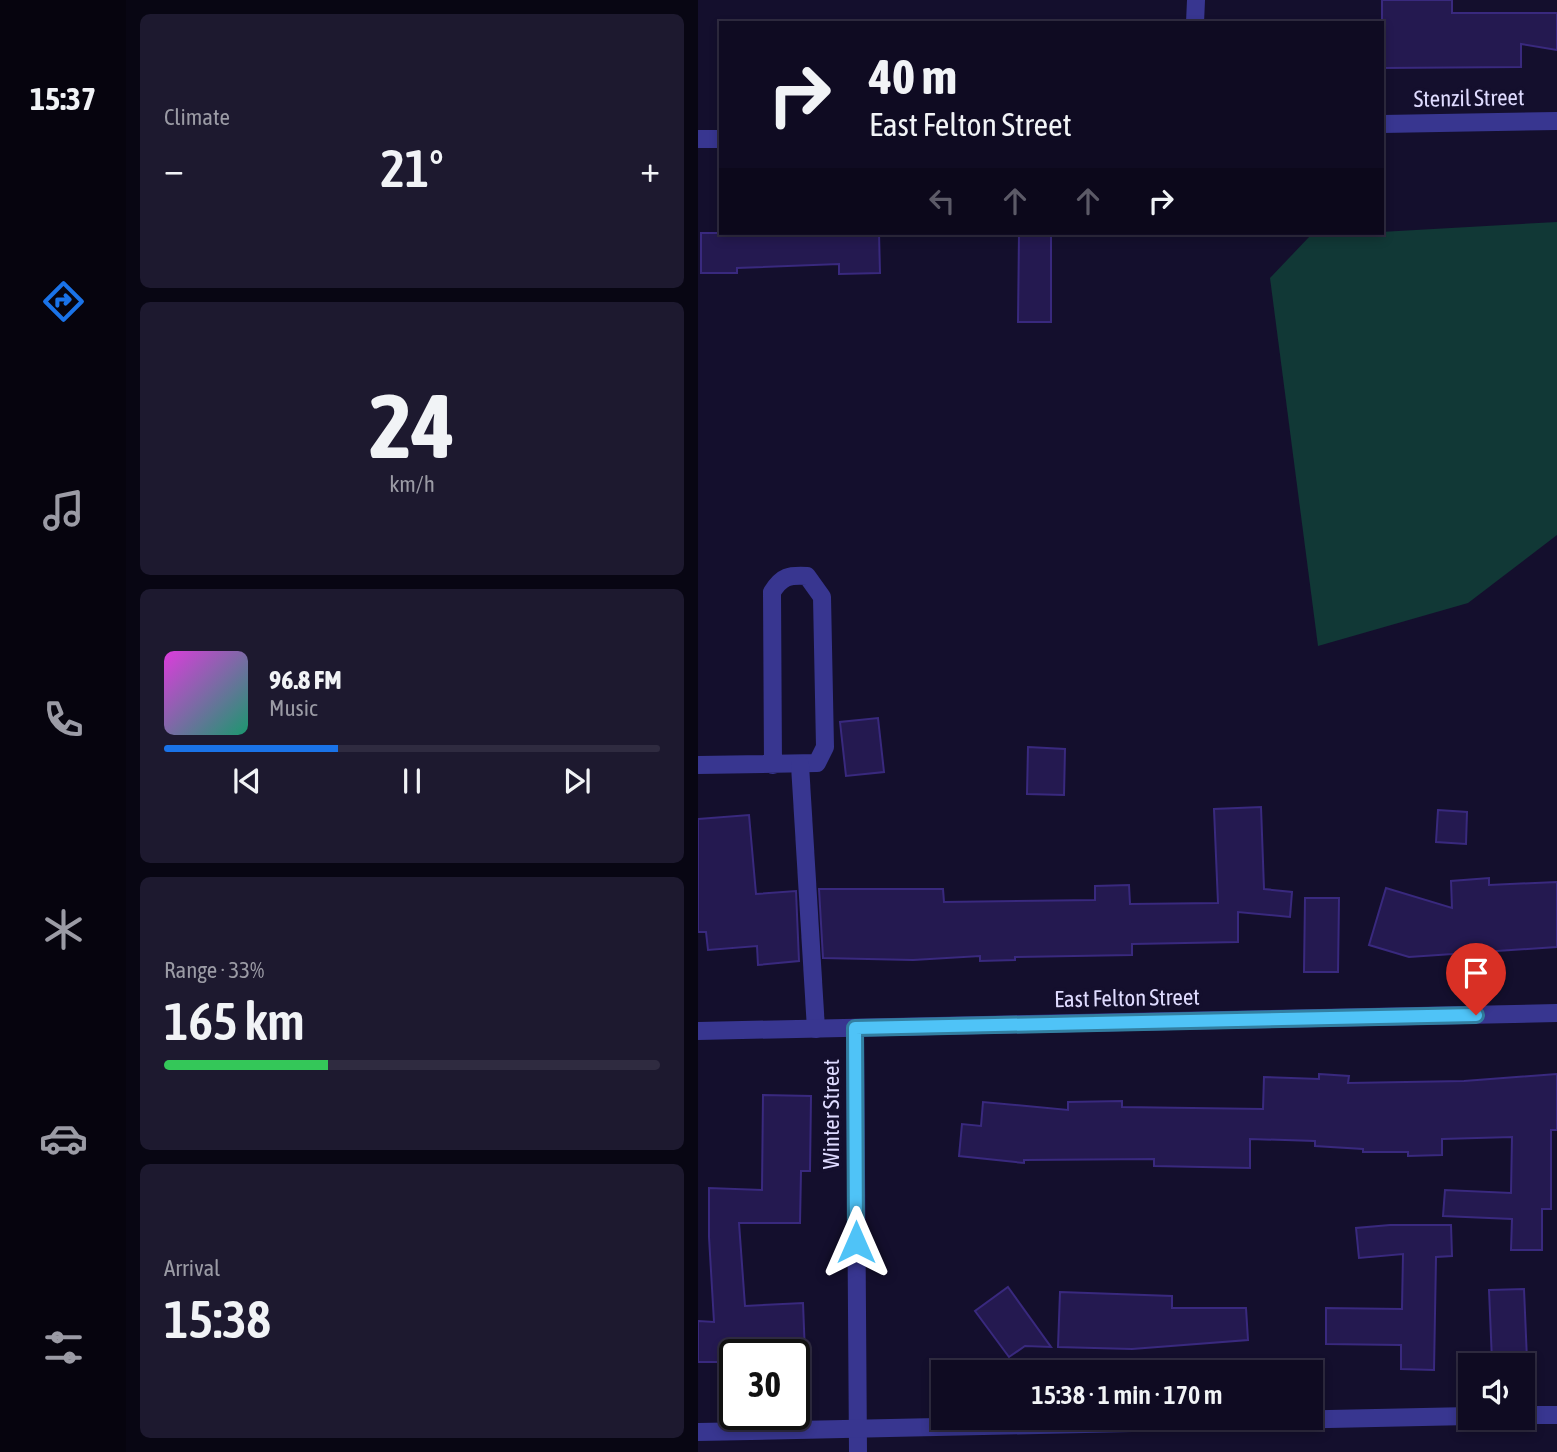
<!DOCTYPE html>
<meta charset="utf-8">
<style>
body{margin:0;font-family:"Asap Condensed",sans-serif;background:#1d192f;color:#f1f3f6;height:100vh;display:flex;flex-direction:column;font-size:26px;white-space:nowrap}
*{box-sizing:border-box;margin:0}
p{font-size:23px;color:#9b9ba5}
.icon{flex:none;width:38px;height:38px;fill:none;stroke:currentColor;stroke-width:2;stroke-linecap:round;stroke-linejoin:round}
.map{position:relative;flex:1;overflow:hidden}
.details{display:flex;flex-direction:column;gap:14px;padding:14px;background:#080613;width:572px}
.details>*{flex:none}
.banner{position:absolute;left:21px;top:21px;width:665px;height:214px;border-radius:0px;box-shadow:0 4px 10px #0003,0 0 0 2px #2f2b40;background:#0f0b22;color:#f1f3f6;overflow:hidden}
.fabs{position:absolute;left:760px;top:1353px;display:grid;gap:14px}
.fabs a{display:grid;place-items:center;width:77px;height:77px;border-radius:0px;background:#0f0b22;box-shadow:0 4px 10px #0003,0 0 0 2px #2f2b40;font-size:35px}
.speed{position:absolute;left:21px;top:1339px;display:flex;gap:14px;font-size:35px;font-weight:700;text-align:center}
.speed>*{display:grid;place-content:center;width:91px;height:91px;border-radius:50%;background:#0f0b22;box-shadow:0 4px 10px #0003,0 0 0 2px #2f2b40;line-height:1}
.speed .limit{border:4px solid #111;border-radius:10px;background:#fff;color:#111}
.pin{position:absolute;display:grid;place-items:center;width:60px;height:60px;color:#fff;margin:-72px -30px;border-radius:50% 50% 50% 0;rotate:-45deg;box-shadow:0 0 7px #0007}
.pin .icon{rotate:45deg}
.me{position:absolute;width:77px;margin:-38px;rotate:0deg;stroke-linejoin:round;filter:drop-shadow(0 0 5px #0008)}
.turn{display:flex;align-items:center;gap:24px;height:147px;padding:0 35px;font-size:32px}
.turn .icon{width:91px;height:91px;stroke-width:2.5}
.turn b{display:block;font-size:49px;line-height:60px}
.lanes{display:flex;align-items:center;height:66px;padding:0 35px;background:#0003;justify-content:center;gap:35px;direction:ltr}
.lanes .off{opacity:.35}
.big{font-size:52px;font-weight:600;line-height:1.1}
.details .tile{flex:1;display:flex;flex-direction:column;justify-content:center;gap:10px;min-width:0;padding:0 24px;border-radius:10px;background:#1d192f}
.details .dial{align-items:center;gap:0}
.dial b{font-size:91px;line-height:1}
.song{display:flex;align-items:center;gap:21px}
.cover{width:84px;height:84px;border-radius:10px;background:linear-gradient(135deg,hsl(300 70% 55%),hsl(160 70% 35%))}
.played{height:7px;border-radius:4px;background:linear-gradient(90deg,#1a73e8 35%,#2f2b40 35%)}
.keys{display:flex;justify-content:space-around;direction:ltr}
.heat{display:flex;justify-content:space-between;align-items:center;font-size:38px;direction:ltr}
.charge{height:10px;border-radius:5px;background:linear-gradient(90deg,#34c759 33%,#2f2b40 0)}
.trip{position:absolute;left:233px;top:1360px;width:392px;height:70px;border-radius:0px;background:#0f0b22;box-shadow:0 4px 10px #0003,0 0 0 2px #2f2b40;font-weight:600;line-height:70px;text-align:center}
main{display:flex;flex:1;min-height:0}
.tabs{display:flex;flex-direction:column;width:126px;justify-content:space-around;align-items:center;background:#06040e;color:#9b9ba5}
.tabs .icon{width:49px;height:49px}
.tabs .current{color:#1a73e8}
.tabs b{font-size:32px;color:#f1f3f6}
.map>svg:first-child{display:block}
.green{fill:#113836}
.building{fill:#241950;stroke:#39297e;stroke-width:2}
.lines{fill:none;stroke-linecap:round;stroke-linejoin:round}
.minor{stroke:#383690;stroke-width:18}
.route-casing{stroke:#337fa1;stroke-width:18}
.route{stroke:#4fc3f7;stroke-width:12}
.labels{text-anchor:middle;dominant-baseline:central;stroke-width:7;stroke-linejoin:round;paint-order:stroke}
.street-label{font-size:23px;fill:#dfdbff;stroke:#140f2d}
</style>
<main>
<nav class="tabs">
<b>15:37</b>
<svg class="icon current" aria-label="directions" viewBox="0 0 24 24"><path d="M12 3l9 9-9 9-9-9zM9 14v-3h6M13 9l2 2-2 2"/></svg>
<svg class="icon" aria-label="music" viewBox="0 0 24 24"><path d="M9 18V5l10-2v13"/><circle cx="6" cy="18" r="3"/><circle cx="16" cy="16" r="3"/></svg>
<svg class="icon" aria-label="phone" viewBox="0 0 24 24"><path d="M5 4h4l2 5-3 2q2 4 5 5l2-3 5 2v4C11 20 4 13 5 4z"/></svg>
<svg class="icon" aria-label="climate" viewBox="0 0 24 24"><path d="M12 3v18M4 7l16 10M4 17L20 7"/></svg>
<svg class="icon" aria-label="car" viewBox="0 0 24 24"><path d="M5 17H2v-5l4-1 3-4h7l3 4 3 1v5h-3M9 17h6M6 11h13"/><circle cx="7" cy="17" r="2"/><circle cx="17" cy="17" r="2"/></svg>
<svg class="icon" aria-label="filters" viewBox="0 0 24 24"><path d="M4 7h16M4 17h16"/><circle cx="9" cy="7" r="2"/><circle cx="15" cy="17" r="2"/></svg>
</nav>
<section class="details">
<div class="tile"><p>Climate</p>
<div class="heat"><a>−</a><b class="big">21°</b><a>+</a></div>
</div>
<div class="tile dial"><b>24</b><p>km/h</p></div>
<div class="tile">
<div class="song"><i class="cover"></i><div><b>96.8 FM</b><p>Music</p></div></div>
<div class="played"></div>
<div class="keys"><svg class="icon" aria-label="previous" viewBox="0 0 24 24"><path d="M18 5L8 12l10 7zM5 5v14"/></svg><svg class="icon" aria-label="pause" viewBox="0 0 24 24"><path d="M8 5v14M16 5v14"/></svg><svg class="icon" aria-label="next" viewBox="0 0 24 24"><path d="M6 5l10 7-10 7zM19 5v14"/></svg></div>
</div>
<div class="tile"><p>Range · 33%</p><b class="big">165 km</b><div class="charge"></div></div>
<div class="tile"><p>Arrival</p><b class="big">15:38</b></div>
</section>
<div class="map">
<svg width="859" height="1452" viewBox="0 0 859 1452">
<rect width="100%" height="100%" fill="#140f2d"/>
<path class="green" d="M 859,222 L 859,535 L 770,603 L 620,646 L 572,278 L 612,236 Z"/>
<g class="building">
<path d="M 684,0 L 754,0 L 754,13 L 859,13 L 859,50 L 823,44 L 823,67 L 684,68 Z"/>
<path d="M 3,233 L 181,233 L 182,273 L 141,274 L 141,264 L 39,268 L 39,273 L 3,273 Z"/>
<path d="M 321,233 L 353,233 L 353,322 L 320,322 Z"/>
<path d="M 180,718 L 186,772 L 148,776 L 142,722 Z"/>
<path d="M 330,747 L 367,749 L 366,795 L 329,794 Z"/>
<path d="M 563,807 L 566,889 L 594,892 L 592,917 L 540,912 L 540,942 L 434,944 L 434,955 L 317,957 L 317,960 L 282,961 L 282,956 L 215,960 L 125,958 L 121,889 L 245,889 L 246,902 L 397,900 L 397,886 L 431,885 L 432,904 L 520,903 L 516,809 Z"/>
<path d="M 740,810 L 769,812 L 768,844 L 738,842 Z"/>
<path d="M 51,815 L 58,894 L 98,891 L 101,961 L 60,965 L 59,946 L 10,950 L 8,932 L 0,932 L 0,819 Z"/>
<path d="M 791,878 L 791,885 L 859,882 L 859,947 L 711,957 L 671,945 L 688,888 L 754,908 L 753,881 Z"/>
<path d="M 607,898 L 641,898 L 640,972 L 606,972 Z"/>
<path d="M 621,1074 L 651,1076 L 650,1083 L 766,1081 L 859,1074 L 859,1130 L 853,1130 L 853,1209 L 844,1209 L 844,1250 L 813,1250 L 814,1219 L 745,1216 L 747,1190 L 813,1193 L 814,1137 L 744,1139 L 744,1155 L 710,1156 L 710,1152 L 665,1152 L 665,1149 L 617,1146 L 617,1141 L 552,1139 L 552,1168 L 456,1166 L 456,1159 L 326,1160 L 326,1163 L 261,1156 L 264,1124 L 283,1126 L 285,1102 L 370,1110 L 370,1102 L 424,1101 L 424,1107 L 565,1109 L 566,1077 L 621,1079 Z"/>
<path d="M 65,1095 L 113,1096 L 112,1171 L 103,1171 L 102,1223 L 41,1223 L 47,1306 L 105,1303 L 107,1354 L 32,1354 L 32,1362 L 0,1362 L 0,1321 L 16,1322 L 11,1237 L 11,1188 L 64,1190 Z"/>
<path d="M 692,1225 L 753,1225 L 754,1256 L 738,1257 L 736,1370 L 703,1369 L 703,1345 L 628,1344 L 628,1308 L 704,1309 L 705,1254 L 661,1258 L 658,1228 Z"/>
<path d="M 310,1287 L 353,1347 L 327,1346 L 311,1357 L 277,1311 Z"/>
<path d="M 826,1289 L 829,1360 L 794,1361 L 791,1290 Z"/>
<path d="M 362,1292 L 474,1296 L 474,1308 L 548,1308 L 550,1340 L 434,1349 L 360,1347 Z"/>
</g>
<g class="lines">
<g class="minor">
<path d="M 497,23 L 498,0"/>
<path d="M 684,124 L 859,121"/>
<path d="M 0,139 L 23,139"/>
<path d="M 0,765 L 119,763 L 127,747 L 124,597 L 109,576 C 91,575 84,576 74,592 L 75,765"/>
<path d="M 102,765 L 118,1029"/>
<path d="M 157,1029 L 160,1452"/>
<path d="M 0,1031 L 859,1013"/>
<path d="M 824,1415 L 859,1415"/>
<path d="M 0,1432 L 772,1416"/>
</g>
</g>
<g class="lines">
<defs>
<path id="route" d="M 158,1242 L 157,1028 L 778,1015"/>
</defs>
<use href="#route" class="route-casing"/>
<use href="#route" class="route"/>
</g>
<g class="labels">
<g class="street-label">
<text transform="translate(771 98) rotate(-1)">Stenzil Street</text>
<text transform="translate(429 998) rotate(-1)">East Felton Street</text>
<text transform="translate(133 1114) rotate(-90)">Winter Street</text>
</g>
</g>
</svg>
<div class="fabs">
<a><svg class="icon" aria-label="sound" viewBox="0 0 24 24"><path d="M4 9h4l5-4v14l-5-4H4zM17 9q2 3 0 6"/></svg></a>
</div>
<div class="speed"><div class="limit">30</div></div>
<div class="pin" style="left:778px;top:1015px;background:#d93025"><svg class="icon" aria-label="arrive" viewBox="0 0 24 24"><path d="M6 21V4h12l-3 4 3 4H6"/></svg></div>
<svg class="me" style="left:158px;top:1242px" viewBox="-20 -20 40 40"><path d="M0-17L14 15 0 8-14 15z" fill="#4fc3f7" stroke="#fff" stroke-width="4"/></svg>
<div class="trip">15:38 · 1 min · 170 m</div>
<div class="banner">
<div class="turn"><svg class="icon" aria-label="right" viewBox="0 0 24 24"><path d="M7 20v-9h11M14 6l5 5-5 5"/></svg><div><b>40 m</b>East Felton Street</div></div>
<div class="lanes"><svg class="icon off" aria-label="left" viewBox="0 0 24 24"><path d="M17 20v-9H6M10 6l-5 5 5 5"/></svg><svg class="icon off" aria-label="ahead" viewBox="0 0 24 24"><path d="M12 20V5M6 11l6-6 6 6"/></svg><svg class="icon off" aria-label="ahead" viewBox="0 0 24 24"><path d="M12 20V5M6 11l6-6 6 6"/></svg><svg class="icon" aria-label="right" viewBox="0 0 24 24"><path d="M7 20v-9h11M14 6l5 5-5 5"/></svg></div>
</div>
</div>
</main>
